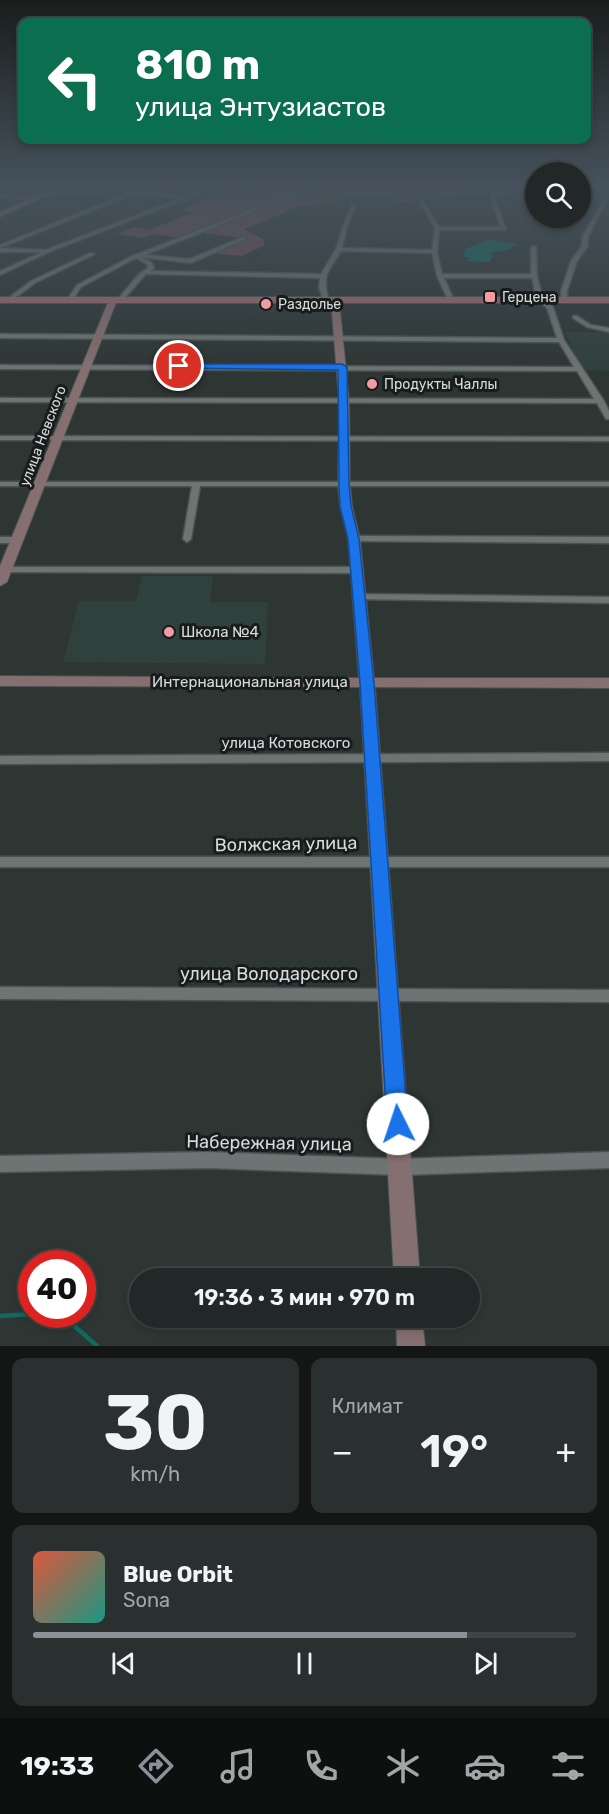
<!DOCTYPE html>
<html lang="ru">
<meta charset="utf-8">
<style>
body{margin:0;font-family:Rubik,sans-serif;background:#2a302f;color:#f1f3f6;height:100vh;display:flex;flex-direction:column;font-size:22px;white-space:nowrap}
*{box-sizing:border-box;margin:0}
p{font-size:20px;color:#a2a6a7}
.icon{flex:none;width:33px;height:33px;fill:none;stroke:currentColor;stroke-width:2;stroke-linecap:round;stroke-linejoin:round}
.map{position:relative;height:1346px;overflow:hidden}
.side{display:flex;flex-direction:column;gap:12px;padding:12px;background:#131615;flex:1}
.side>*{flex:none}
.banner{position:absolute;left:18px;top:18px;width:573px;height:126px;border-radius:12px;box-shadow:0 3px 9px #0003,0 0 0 2px #3f4444;background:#0b6e4f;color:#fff;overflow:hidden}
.fabs{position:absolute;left:525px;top:162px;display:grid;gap:12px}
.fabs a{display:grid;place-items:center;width:66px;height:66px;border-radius:50%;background:#222827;box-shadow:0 3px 9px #0003,0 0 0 2px #3f4444;font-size:30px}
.speed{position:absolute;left:18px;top:1250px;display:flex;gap:12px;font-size:30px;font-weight:700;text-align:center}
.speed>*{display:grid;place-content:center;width:78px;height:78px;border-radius:50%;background:#222827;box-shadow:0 3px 9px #0003,0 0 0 2px #3f4444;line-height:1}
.speed .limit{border:9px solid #d22;background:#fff;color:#111}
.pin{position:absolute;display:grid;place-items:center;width:51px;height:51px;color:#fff;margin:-26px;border:3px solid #fff;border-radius:50%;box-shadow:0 2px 6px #0007}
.me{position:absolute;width:66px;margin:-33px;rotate:356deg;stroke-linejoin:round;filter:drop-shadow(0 0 4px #0008)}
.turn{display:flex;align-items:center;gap:21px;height:126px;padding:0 18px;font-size:27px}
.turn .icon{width:78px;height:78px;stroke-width:2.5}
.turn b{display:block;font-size:42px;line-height:51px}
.big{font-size:45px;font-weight:600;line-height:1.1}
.side .card{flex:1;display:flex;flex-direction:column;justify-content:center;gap:9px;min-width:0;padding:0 21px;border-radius:12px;background:#2a302f}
.side .dial{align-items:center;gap:0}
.dial b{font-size:78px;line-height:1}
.song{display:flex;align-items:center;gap:18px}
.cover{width:72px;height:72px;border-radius:9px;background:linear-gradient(135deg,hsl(10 70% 55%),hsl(170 70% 35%))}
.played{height:6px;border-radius:3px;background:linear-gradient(90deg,#8c9099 80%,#3f4444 80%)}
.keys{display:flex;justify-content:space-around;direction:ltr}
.heat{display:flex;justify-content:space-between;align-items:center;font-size:33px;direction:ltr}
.side .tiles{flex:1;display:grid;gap:12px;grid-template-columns:1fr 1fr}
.card:last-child{grid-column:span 2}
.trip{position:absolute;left:129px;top:1268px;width:351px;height:60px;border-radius:30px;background:#222827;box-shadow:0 3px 9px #0003,0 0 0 2px #3f4444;font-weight:600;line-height:60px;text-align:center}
.menu{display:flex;height:96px;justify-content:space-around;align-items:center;background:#0e1010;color:#a2a6a7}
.menu .icon{width:42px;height:42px}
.menu .current{color:#8c9099}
.menu b{font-size:27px;color:#f1f3f6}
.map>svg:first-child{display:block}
.built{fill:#30403d}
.green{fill:#774f52}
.water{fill:#0f695f}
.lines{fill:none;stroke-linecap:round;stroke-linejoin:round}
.stream{stroke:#0f695f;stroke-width:4.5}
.street-casing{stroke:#4c5251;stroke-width:3}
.secondary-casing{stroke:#4c5251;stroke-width:2}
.primary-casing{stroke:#4c5251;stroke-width:2}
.street{fill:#6c7573;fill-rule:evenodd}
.secondary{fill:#866f71;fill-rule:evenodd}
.primary{fill:#a06a6f;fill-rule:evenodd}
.route{fill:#1a73e8;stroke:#114b97;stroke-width:1.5}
.poi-dot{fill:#f49aa2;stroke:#191c1c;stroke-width:2}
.labels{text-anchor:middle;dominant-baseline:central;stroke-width:6;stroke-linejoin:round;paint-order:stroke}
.far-poi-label{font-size:14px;fill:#d7dcdb;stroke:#191c1c;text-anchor:start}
.far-street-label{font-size:14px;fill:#d7dcdb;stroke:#191c1c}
.poi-label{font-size:15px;fill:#d7dcdb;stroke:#191c1c;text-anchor:start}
.street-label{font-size:15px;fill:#d7dcdb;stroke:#191c1c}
.near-street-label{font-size:18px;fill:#d7dcdb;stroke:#191c1c}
</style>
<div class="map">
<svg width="609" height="1346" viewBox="0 0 609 1346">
<rect width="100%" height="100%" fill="#2e3634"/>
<g class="built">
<path d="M 581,186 L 609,186 L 609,200 L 581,197 Z"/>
<path d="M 565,332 L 609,333 L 609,371 L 582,370 Z"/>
<path d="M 142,576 L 213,576 L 210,602 L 268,602 L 265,664 L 63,662 L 79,601 L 136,601 Z"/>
</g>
<g class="green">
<path d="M 79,186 L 212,186 L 201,190 L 177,187 L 158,194 Z"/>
<path d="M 265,186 L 423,186 L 427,190 L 458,190 L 454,197 L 394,203 L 394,198 L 354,197 L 298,207 L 244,229 L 263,239 L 265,245 L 242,256 L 211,253 L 241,238 L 197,232 L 182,238 L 154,234 L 143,238 L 117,234 L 134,227 L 149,230 L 194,212 L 180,210 L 234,189 L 250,192 Z"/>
</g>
<path class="water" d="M 491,239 L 517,244 L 507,250 L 491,253 L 493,256 L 490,262 L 463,261 L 470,259 L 463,256 L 465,249 Z"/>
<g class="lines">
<g class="stream">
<path d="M 61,1314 L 97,1346"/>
<path d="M 0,1316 L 32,1314"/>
</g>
<defs>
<g id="street">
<path d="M 83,186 L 135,190 L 147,186 L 152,186 L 142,191 L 185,197 L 214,186 L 219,186 L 49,252 L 0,275 L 0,271 L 42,252 L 0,252 L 0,245 L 130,192 ZM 136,193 L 181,198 L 46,250 L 0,248 Z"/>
<path d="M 321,186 L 327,186 L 281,201 L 145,255 L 190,259 L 243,237 L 248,238 L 191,263 L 141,257 L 152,263 L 154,268 L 150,271 L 321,274 L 336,249 L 344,224 L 352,205 L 356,206 L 348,224 L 342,248 L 432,250 L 435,228 L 419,201 L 423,201 L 439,227 L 501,227 L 490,196 L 499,190 L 518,189 L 518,191 L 502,192 L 494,196 L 506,230 L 439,230 L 437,252 L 442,274 L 531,274 L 531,247 L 536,246 L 537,276 L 543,299 L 553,307 L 564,340 L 604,401 L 609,411 L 609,419 L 606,419 L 597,403 L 0,402 L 0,398 L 594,399 L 577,371 L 0,369 L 0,365 L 574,367 L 559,342 L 0,338 L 0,334 L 557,338 L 547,308 L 537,300 L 532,278 L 444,278 L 454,300 L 451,302 L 448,300 L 437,276 L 432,253 L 341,251 C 329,271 321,276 329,300 L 326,302 L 323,300 L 319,287 L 320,278 L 146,274 L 122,301 L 118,301 L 118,299 L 139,274 L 148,268 L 147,264 L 136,258 L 81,287 L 72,301 L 67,300 L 77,285 L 130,257 L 277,199 Z"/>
<path d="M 0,195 L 35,198 L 37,199 L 35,200 L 0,197 Z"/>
<path d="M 604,200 L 606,201 L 588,237 L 588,246 L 577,261 L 567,291 L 567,300 L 562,301 L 561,291 L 571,261 L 582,246 L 582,237 Z"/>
<path d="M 90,253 L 95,254 L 35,283 L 11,301 L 6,300 L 31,281 Z"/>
<path d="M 573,316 L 577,316 L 591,325 L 609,328 L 609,332 L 587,327 L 573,318 Z"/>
<path d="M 0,436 L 609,437 L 609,441 L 0,440 Z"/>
<path d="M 0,482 L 609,482 L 609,486 L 200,486 L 191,539 L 187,542 L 183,539 L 192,486 L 0,486 Z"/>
<path d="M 354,536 L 609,537 L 609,543 L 351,541 L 351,537 Z"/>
<path d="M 0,537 L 17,537 L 21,540 L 17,543 L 0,543 Z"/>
<path d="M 5,567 L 356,567 L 361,570 L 356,573 L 2,572 L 0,570 L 2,568 Z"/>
<path d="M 358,594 L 609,597 L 609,603 L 355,599 L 353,597 L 355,595 Z"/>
<path d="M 609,753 L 609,761 L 0,764 L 0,756 Z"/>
<rect x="0" y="857" width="609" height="10"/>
<path d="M 0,987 L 609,990 L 609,1002 L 0,999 Z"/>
<path d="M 208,1152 L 401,1159 L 609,1152 L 609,1168 L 401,1175 L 208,1168 L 0,1172 L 0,1156 Z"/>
</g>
<g id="secondary">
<path d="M 113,298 L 117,300 L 7,582 L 0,586 L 0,566 L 109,300 Z"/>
<path d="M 335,298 L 339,300 L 349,400 L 350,484 L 352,506 L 360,539 L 374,678 L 609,678 L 609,688 L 375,687 L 420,1278 L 394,1278 L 360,687 L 0,686 L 0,676 L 359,678 L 348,539 L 340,506 L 338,484 L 339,400 L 331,300 Z"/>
<path d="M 396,1317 L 422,1317 L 425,1346 L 397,1346 Z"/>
</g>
<g id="primary">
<path d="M 59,186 L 69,186 L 0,217 L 0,212 Z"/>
<rect x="0" y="297" width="609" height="6"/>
</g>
</defs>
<use href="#street" class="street-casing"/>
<use href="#secondary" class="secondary-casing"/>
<use href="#primary" class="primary-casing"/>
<use href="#street" class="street"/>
<use href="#secondary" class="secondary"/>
<use href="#primary" class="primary"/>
</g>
<linearGradient id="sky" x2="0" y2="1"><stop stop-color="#191e1d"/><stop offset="0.5" stop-color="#46525c"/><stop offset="1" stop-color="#46525c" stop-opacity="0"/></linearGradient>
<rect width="609" height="374" fill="url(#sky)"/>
<path class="route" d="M 179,364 L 342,364 L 347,367 L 349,484 L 351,506 L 359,539 L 374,683 L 408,1124 L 405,1130 L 398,1133 L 390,1130 L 387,1124 L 360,683 L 348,539 L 340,506 L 339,484 L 338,370 L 176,368 L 175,366 Z"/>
<g class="poi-dot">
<rect x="484" y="291" width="12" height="12" rx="3"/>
<circle cx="266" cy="304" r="6"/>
<circle cx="372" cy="384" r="6"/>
<circle cx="169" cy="632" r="6"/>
</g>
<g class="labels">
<g class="far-poi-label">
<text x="502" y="297">Герцена</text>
<text x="278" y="304">Раздолье</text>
<text x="384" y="384">Продукты Чаллы</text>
</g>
<g class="far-street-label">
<text transform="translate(43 436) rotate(-69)">улица Невского</text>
</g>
<g class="poi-label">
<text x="181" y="632">Школа №4</text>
</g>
<g class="street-label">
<text x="250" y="682">Интернациональная улица</text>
<text x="286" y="743">улица Котовского</text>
</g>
<g class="near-street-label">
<text transform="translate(286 844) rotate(-1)">Волжская улица</text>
<text x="269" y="974">улица Володарского</text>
<text transform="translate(269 1143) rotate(1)">Набережная улица</text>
</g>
</g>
</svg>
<div class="fabs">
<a><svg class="icon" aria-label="search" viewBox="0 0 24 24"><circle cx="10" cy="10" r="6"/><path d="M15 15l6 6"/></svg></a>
</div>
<div class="speed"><div class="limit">40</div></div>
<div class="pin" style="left:179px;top:366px;background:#d93025"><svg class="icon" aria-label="arrive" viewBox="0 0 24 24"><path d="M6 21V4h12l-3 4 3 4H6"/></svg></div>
<svg class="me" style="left:398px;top:1124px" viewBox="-20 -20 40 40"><circle r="19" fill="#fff"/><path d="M0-13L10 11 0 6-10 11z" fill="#1a73e8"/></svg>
<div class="trip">19:36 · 3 мин · 970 m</div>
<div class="banner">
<div class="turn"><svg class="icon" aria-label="left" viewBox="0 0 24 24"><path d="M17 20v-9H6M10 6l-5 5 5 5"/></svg><div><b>810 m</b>улица Энтузиастов</div></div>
</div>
</div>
<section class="side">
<div class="tiles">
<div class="card dial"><b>30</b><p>km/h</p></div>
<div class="card"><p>Климат</p>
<div class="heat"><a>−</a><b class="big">19°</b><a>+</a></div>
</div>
<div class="card">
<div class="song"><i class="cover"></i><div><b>Blue Orbit</b><p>Sona</p></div></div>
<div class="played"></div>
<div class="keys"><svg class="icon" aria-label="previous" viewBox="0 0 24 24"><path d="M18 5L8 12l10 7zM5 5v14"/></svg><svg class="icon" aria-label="pause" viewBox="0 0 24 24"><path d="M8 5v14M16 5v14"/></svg><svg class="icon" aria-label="next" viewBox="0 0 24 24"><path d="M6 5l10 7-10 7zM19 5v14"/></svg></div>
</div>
</div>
</section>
<nav class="menu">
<b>19:33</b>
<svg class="icon current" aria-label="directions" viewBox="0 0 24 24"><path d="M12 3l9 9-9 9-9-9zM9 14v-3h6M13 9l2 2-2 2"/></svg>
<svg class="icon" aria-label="music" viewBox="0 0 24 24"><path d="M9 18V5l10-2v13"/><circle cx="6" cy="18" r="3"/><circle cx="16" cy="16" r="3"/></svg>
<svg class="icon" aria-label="phone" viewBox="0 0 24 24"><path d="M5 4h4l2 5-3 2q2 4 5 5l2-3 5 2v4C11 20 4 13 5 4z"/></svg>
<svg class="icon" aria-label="climate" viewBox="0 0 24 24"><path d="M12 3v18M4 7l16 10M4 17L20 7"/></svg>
<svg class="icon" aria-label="car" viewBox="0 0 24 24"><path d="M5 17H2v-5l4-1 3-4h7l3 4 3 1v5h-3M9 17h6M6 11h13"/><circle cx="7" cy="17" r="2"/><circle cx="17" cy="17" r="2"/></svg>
<svg class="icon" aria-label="filters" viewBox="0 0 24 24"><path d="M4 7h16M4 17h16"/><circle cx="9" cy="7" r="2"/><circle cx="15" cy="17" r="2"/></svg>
</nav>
